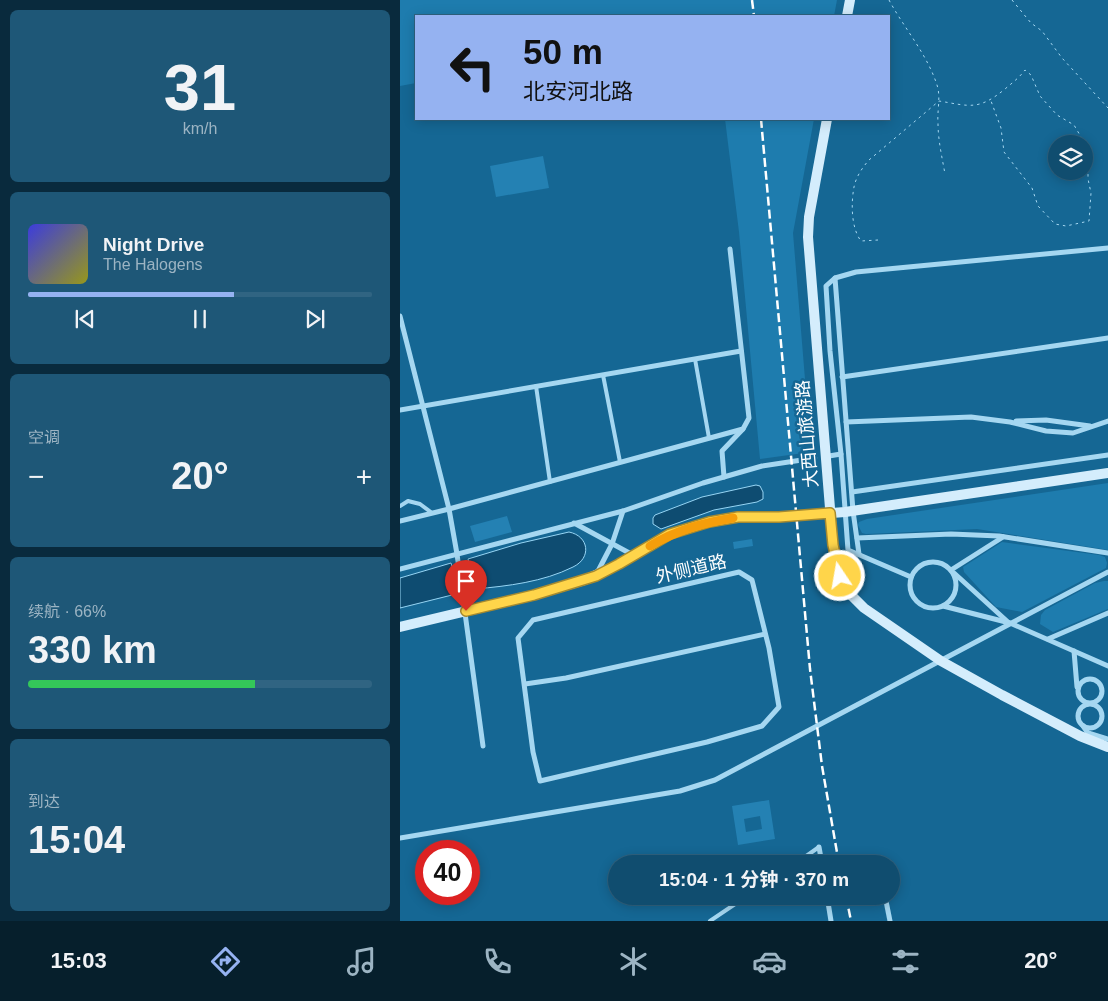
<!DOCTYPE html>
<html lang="zh">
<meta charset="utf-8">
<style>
body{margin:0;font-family:Arial,"Noto Sans SC",sans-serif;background:#1e5777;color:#f1f3f6;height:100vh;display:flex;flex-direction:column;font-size:19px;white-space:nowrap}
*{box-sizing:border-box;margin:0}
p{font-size:16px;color:#9cb4c3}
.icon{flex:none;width:28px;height:28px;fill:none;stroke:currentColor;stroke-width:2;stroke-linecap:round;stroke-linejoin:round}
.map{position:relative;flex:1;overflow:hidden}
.drawer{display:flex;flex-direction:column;gap:10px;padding:10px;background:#092a3d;width:400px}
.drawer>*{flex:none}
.hud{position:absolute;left:15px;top:15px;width:475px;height:105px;border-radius:0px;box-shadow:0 2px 12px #0003,0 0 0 1px #306482;background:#95b2f1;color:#111;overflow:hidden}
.tools{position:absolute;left:648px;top:135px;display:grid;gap:10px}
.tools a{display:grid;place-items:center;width:45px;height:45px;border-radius:50%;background:#104d6f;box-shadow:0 2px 12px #0003,0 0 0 1px #306482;font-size:25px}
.speed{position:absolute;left:15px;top:840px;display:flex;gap:10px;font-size:25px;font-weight:700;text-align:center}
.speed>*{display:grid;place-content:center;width:65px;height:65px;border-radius:50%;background:#104d6f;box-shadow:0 2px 12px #0003,0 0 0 1px #306482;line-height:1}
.speed .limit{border:8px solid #d22;background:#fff;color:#111}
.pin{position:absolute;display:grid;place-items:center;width:42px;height:42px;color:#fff;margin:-51px -21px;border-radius:50% 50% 50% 0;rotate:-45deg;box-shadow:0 0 5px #0007}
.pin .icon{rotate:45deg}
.me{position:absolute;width:55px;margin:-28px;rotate:348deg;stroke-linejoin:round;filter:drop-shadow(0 0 4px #0008)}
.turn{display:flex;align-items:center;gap:18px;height:105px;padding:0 25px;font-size:22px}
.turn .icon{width:65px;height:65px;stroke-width:2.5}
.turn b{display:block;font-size:35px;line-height:42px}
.big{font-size:38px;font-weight:700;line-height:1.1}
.drawer .card{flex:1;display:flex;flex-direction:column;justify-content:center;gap:8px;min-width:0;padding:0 18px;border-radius:8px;background:#1e5777}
.drawer .dial{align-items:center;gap:0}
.dial b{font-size:65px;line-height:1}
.song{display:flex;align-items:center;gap:15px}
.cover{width:60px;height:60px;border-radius:8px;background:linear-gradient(135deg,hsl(240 70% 55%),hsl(60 70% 35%))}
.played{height:5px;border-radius:2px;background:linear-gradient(90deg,#95b2f1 60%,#306482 60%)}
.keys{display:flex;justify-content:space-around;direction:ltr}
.heat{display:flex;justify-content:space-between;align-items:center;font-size:28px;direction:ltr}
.charge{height:8px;border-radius:4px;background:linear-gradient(90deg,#34c759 66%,#306482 0)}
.trip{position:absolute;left:208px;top:855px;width:292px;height:50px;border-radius:25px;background:#104d6f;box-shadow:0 2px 12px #0003,0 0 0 1px #306482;font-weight:700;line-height:50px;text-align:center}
.tabs{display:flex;height:80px;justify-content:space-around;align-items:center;background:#061f2c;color:#9cb4c3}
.tabs .icon{width:35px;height:35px}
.tabs .current{color:#95b2f1}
.tabs b{font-size:22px;color:#f1f3f6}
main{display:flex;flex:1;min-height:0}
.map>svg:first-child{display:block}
.green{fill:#1e7cae}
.water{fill:#0e4c71;stroke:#97d5f4}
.building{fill:#2481b3;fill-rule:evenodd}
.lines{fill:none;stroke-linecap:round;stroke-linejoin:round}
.path{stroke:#a5d7f1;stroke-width:1;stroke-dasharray:2.5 4;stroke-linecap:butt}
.lane{stroke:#a5d7f1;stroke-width:4}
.street{stroke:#a5d7f1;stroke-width:5}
.secondary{stroke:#d4edfc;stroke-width:10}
.rail{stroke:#fff;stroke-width:2.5;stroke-dasharray:9 4;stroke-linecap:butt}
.route-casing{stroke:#a68a30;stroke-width:12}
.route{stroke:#ffd54a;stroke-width:9}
.slow{stroke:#f59e0b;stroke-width:9}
.labels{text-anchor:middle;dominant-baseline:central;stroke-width:5;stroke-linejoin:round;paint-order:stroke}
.street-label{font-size:18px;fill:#fff;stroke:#156794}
</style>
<main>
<section class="drawer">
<div class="card dial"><b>31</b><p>km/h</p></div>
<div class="card">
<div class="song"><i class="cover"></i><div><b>Night Drive</b><p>The Halogens</p></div></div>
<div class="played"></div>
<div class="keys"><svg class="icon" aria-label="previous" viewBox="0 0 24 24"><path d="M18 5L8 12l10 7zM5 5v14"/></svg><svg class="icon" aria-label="pause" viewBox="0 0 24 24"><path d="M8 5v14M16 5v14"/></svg><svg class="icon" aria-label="next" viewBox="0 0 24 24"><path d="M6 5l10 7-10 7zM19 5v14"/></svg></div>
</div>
<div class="card"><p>空调</p>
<div class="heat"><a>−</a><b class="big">20°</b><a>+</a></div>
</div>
<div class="card"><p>续航 · 66%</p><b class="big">330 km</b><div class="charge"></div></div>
<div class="card"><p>到达</p><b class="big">15:04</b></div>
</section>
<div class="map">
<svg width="708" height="921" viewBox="0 0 708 921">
<rect width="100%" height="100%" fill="#156794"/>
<g class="green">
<path d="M 0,0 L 437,0 L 434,16 L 16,16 L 16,83 L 0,86 Z"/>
<path d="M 325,119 L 414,119 L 393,233 L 411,452 L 360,459 L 339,232 Z"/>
<path d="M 708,483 L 708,550 L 577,529 L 466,534 L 462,533 L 458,525 L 459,522 L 467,519 Z"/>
<path d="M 602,542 L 699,555 L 705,557 L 707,563 L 706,568 L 622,612 L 596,607 L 564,572 L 563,567 Z"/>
<path d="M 704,581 L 708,581 L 708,609 L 653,632 L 640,624 L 641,615 L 645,610 L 695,583 Z"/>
</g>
<g class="water">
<path d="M 356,485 L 360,486 L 363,492 L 363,499 L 357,502 L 314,510 L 261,529 L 253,524 L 253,518 L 255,515 L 302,497 Z"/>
<path d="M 169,532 C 189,536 192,558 173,567 C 143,582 108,586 75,589 L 68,559 L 121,543 Z"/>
<path d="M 51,563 L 60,593 L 0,608 L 0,578 Z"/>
</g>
<g class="building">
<path d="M 143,156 L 149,188 L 96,197 L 90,166 Z"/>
<path d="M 107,516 L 112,532 L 75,542 L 70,526 Z"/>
<path d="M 352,539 L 353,546 L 334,549 L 333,542 Z"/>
<path d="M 369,800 L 375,839 L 338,845 L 332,806 ZM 360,816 L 362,829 L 346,832 L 344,819 Z"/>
</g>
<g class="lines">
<g class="path">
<path d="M 489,0 C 504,28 527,54 537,85 C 541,97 537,111 538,123 C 538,140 542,157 545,174"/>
<path d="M 612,0 L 631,23 L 642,31 L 662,58 L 708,108"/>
<path d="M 478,240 L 461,241 C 451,228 451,203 454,187 C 456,177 462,168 469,160 L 539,101 C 570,106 578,111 605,89 C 612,83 619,78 625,70 L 631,75 L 640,96 L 657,115 L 674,125 L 684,142 L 688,150 L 688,179 L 691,193 L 689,221 L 666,226 L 655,224 L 638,206 L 632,188 L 604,152 L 601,128 L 591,101"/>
</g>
<g class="lane">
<path d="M 295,359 L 309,438"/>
<path d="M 203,375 L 220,462"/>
<path d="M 136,386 L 150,482"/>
<path d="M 0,506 L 8,501 L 20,504 L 32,513"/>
<path d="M 395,864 L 419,847"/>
<path d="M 310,921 L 347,896"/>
</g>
<g class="street">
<path d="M 435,278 L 453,511 L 459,554"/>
<path d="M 0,316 L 49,509 L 57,554 L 83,746"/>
<path d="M 442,377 L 708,338"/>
<path d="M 0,410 L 341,351"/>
<path d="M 616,421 L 646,420 L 690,426"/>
<path d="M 446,422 L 571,417 L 610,422 L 646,431 L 673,433 L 708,421"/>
<path d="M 429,456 L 441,454"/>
<path d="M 324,477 L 322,451 L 343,429"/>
<path d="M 452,492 L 708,455"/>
<path d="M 0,521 L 49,509 L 343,429 L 349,418 L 330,249"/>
<path d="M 174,523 L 233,555"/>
<path d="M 457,538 L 551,534 L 599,536 L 708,553"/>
<circle cx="533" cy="585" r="23"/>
<path d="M 0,569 L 223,511 L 303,483 L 362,466 L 415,458"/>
<path d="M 551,570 L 603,537"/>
<path d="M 339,572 L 352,580 L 369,648 L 379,707 L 362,726 L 307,742 L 140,781 L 133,752 L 118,638 L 133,620 Z"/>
<path d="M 197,573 L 212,544 L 223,511"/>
<path d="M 554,573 L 609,623"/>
<path d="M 511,577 L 448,550 L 441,454 L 430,351 L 426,286 L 435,278 L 456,272 L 708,248"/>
<path d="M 543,606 L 610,623 L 708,666"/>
<path d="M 648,639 L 708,613"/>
<path d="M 674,651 L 677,687"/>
<circle cx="690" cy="691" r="12"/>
<path d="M 125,684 L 166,678 L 365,634"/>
<circle cx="690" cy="716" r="12"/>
<path d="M 683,726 L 688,733 L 708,739"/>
<path d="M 0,838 L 280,791 L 315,780 L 708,572"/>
<path d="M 419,847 L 422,864"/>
<path d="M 427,896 L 431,921"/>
<path d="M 485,896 L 490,921"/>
</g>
<g class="secondary">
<path d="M 447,16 L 450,0"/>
<path d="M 427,119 L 409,217 L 408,237 L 433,545 L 439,576 L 449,593 L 464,608 L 541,661 L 602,695 L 680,736 L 708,747"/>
<path d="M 0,627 L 134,595 L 185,580 L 219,564 L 270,534 L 309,522 L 338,517 L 379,517 L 445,512 L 708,473"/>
</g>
<g class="rail">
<path d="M 352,0 L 354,16"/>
<path d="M 361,119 L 410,669 L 422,766 L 439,864"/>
<path d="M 446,896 L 451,921"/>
</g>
</g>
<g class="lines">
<defs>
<path id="route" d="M 66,611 L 134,595 L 196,576 L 219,564 L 270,534 L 309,522 L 338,517 L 379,517 L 430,513 L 433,545 L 440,576"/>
</defs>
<use href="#route" class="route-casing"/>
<use href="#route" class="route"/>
<path class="slow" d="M 250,546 C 277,530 303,523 333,518"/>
</g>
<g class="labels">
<g class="street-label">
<text transform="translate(407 434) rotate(-95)">大西山旅游路</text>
<text transform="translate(291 569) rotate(-13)">外侧道路</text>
</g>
</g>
</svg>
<div class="tools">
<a><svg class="icon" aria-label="layers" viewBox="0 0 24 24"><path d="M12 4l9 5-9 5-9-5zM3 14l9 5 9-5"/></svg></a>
</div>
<div class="speed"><div class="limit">40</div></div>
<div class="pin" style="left:66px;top:611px;background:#d93025"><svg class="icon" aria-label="arrive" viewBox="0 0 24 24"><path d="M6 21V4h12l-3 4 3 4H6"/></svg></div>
<svg class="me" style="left:440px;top:576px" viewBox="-20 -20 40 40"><circle r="17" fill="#ffd54a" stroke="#fff" stroke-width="3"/><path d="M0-11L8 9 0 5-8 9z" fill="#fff"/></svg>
<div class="trip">15:04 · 1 分钟 · 370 m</div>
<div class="hud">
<div class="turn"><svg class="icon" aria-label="left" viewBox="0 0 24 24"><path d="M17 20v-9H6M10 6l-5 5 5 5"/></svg><div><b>50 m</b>北安河北路</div></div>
</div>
</div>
</main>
<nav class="tabs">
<b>15:03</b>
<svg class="icon current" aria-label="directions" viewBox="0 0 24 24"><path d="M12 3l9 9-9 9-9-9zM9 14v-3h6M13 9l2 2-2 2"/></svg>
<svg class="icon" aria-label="music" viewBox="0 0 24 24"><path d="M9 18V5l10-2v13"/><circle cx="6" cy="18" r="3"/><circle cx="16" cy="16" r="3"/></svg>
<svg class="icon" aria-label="phone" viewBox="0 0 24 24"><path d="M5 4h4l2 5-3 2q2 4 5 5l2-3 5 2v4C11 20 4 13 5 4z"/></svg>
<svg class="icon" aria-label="climate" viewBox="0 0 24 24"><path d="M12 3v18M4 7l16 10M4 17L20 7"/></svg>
<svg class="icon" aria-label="car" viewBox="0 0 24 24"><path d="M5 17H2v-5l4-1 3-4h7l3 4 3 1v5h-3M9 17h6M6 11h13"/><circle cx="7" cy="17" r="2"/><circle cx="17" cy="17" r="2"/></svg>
<svg class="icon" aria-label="filters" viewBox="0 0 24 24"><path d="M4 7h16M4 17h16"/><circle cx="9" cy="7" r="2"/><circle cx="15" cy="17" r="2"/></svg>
<b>20°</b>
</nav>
